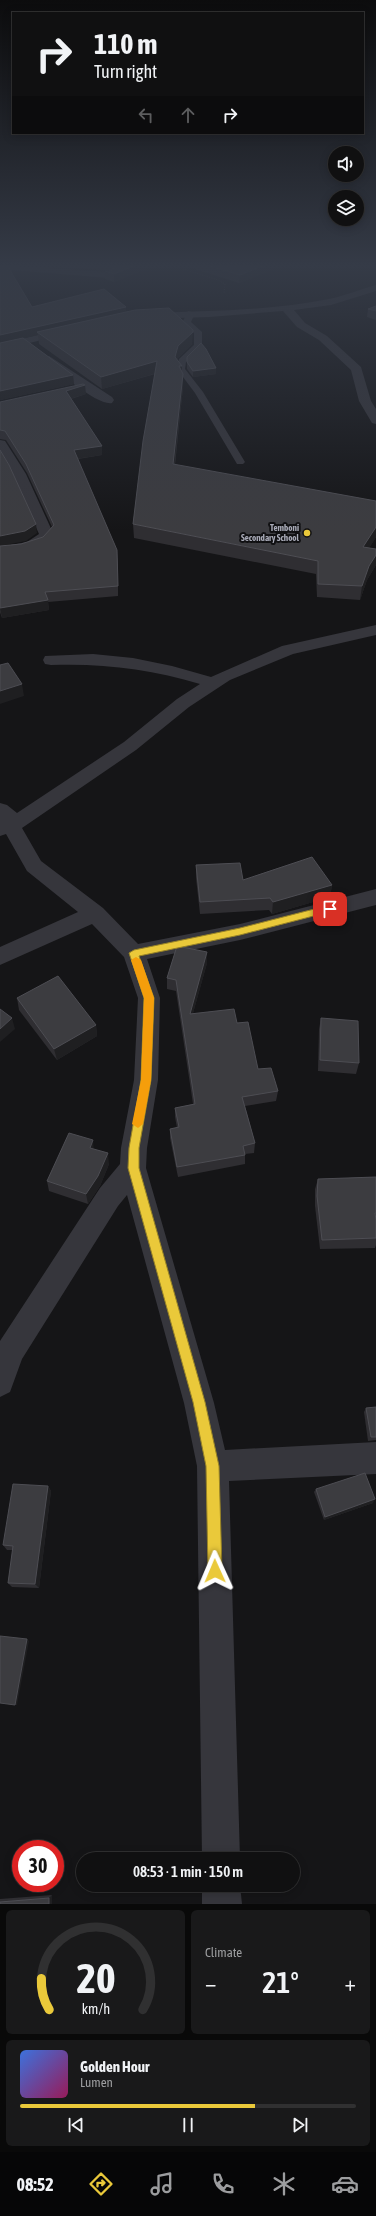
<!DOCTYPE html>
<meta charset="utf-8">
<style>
body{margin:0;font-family:"Asap Condensed",sans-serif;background:#19191a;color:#f1f3f6;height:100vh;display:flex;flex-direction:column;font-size:15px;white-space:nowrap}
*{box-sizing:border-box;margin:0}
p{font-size:13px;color:#9c9d9f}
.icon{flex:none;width:22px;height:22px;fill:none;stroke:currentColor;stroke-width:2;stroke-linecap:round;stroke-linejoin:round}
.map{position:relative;height:1904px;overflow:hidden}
.panel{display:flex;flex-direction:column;gap:6px;padding:6px;background:#090909;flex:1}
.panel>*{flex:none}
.hud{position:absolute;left:12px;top:12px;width:352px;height:122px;border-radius:0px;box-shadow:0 2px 10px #0003,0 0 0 1px #303031;background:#101011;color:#f1f3f6;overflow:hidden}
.fabs{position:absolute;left:328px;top:146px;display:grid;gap:8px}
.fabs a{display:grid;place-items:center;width:36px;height:36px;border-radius:50%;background:#101011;box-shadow:0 2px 10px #0003,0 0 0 1px #303031;font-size:20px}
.speed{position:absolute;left:12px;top:1840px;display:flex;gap:8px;font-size:20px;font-weight:700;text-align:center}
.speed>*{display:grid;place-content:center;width:52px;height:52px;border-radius:50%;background:#101011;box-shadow:0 2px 10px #0003,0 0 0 1px #303031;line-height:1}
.speed .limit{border:6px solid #d22;background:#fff;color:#111}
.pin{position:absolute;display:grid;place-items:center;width:34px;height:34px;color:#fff;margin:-17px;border-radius:8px;box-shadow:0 2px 6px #0006}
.me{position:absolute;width:44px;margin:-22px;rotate:359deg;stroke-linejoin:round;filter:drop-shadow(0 0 3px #0008)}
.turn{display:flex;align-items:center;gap:14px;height:84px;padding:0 16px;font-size:18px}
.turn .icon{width:52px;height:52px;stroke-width:2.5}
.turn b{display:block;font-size:28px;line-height:34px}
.lanes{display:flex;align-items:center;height:38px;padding:0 16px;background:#0003;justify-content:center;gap:20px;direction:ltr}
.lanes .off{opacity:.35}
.big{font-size:30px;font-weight:600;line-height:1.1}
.panel .widget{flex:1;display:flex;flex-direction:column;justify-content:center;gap:6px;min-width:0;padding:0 14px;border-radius:6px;background:#19191a}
.panel .dial{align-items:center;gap:0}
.dial svg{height:104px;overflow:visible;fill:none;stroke:#303031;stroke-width:7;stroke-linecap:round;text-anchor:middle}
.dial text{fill:#f1f3f6;stroke:none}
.song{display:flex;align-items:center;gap:12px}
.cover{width:48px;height:48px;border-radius:6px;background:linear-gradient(135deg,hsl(220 70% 55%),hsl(330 70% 35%))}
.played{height:4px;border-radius:2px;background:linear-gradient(90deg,#eac93a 70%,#303031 70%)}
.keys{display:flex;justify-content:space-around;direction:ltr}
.heat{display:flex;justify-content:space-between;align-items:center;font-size:22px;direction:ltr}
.panel .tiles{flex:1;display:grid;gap:6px;grid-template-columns:1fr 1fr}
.widget:last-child{grid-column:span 2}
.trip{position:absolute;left:76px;top:1852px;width:224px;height:40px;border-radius:20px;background:#101011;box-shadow:0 2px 10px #0003,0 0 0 1px #303031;font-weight:600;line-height:40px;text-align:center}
.menu{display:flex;height:64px;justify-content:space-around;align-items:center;background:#060607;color:#9c9d9f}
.menu .icon{width:28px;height:28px}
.menu .current{color:#eac93a}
.menu b{font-size:18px;color:#f1f3f6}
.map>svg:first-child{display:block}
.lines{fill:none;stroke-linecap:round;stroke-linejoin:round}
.path{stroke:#3c3d43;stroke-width:1;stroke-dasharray:1 1.5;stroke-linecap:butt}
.lane{fill:#36363c;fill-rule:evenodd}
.street{fill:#36363c;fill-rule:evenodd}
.wall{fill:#2f2e32}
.shaded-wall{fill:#1f1f21}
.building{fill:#3c3c40;stroke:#4d4d53}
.route{fill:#eac93a;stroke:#988326}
.slow{fill:#f59e0b}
.poi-dot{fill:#eac93a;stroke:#101012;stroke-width:1.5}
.labels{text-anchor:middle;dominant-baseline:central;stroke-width:4;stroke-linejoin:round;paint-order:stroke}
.far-poi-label{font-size:9px;font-weight:bold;fill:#a8aab7;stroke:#101012;text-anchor:end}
</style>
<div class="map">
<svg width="376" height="1904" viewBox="0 0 376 1904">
<rect width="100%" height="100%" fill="#151517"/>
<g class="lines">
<path class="path" d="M 171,265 L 218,280 L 225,284 L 224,294"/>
<path class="lane" d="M 188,311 L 195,313 L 191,322 L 202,332 L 202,346 L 186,362 L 185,369 L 203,392 L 245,462 L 243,464 L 237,464 L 195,393 L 177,369 L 179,359 L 194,345 L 194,333 L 185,327 L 183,321 Z"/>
<g class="street">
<path d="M 0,265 L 109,272 L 114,275 L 109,278 L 0,269 Z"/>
<path d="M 376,285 L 376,291 L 331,305 L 294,310 L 305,323 L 327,336 L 361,367 L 371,401 L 376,409 L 376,424 L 372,423 L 359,401 L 351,370 L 319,340 L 297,327 L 283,311 L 209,317 L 146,319 L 141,316 L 146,313 C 206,311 270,311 329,299 C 345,296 360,289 376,285 Z"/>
<path d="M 67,328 L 71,329 L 72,331 L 71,333 L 0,350 L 0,344 Z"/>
<path d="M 49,356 L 112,397 L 114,400 L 112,403 C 97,406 58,371 45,361 L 43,359 L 45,357 Z"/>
<path d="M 0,440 L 5,441 L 26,474 L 54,535 C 42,552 19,552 0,555 L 0,547 L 27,542 L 39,534 L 12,474 L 0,454 Z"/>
<path d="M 376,625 L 376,635 L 293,654 L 230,680 L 189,707 L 136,750 L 22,828 L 41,861 L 103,908 L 138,944 L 240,924 L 376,889 L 376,905 L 240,940 L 147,959 L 160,998 L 158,1080 L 147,1148 L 146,1168 L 214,1403 L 225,1450 L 376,1442 L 376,1474 L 229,1481 L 240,1859 L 202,1859 L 197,1466 L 184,1403 L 127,1195 L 118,1206 L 22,1359 L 10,1392 L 0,1397 L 0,1341 L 100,1188 L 120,1164 L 121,1148 L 134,1080 L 138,998 L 124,957 L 92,924 L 0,965 L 0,947 L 78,912 L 27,871 L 6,834 L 0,836 L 0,803 L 7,805 L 17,813 L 124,742 L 177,699 L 200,684 C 151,669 102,663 51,665 L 45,664 L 43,660 L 45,656 L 93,654 L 133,658 L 172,666 L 211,677 L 282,646 Z"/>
<path d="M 202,1885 L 240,1885 L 242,1904 L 202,1904 Z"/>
</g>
</g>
<g class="wall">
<path d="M 0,265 L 32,307 L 126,307 L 126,312 L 192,344 L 178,358 L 178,360 L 183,374 L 183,387 L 175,465 L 376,501 L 376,537 L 369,548 L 376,549 L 376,565 L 367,580 L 360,600 L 317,597 L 316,574 L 134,538 L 133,524 L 155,374 L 102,389 L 39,344 L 38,335 L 23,338 L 73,375 L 74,384 L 0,400 Z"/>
<path d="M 53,265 L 156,265 L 114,282 L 105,279 L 105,271 L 110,271 L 109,270 L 64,268 Z"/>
<path d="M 182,265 L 284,265 L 239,283 Z"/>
<path d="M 376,306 L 376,320 L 367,317 L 368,309 Z"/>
<path d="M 187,362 L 216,374 L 193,377 L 187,369 Z"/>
<path d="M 86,394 L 71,399 L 102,446 L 102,455 L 78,459 L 118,560 L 118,596 L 48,602 L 49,610 L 2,618 L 0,612 L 0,546 L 21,544 L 43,537 L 52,527 L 27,473 L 6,440 L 0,439 L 0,402 Z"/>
<path d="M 196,865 L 243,880 L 332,885 L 330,897 L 272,914 L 269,910 L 200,914 L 196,878 Z"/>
<path d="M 207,963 L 193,1013 L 237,1023 L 258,1069 L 278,1091 L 276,1101 L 245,1106 L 255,1143 L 254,1153 L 245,1154 L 245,1164 L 178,1177 L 170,1138 L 170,1129 L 177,1128 L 175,1117 L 175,1108 L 193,1104 L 176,991 L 167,989 L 167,978 Z"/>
<path d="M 17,998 L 96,1025 L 97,1036 L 57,1060 L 19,1010 Z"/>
<path d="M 321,1018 L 359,1063 L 356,1074 L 318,1071 L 319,1029 Z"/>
<path d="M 94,1149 L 109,1164 L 100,1186 L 88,1204 L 49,1191 L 47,1181 Z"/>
<path d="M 376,1177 L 376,1245 L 375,1248 L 320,1249 L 315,1206 L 315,1189 L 318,1179 Z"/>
<path d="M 376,1407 L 376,1440 L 368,1441 L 364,1412 L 366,1408 Z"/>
<path d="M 48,1486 L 51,1491 L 39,1588 L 12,1587 L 8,1583 L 13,1550 L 7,1550 L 3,1545 Z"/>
<path d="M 316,1489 L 373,1503 L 324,1520 L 314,1492 Z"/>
<path d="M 52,1895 L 52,1904 L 0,1904 L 0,1899 Z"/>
</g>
<g class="shaded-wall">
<path d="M 136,265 L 156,265 L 114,282 L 114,274 Z"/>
<path d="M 265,265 L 284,265 L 239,283 L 240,275 Z"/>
<path d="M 126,307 L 126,315 L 37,332 L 38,335 L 0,344 L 0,335 Z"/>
<path d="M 193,332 L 192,344 L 178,358 L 176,369 L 175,357 L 178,346 Z"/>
<path d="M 157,361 L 157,373 L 102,389 L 101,377 Z"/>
<path d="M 179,366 L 182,366 L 182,378 Z"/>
<path d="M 216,368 L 216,374 L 193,377 L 193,371 Z"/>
<path d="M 183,374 L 183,387 L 173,477 L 173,464 Z"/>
<path d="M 73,375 L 74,384 L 0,400 L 0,391 Z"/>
<path d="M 85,385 L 86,394 L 66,400 L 66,391 Z"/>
<path d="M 102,446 L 102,455 L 75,459 L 74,450 Z"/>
<path d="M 36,524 L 37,533 L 26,541 L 0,546 L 0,536 Z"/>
<path d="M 376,527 L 376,537 L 361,561 L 363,547 Z"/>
<path d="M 117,550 L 118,560 L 118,596 L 118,586 Z"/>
<path d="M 376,555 L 376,565 L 367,580 L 360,600 L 362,586 L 369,566 Z"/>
<path d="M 48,600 L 49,610 L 2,618 L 0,608 Z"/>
<path d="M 22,684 L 24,696 L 0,704 L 0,691 Z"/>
<path d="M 332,885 L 330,897 L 272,914 L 273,902 Z"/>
<path d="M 207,952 L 207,963 L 190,1024 L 190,1014 Z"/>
<path d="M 12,1018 L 15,1029 L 0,1042 L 0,1029 Z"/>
<path d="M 96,1025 L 97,1036 L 57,1060 L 54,1049 Z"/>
<path d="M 93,1140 L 94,1151 L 90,1148 Z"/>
<path d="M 108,1153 L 109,1164 L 100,1186 L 88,1204 L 86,1194 Z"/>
<path d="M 48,1486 L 51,1491 L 39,1588 L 35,1584 Z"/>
<path d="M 375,1499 L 373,1503 L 324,1520 L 325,1517 Z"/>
<path d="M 27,1639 L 29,1641 L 17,1705 L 15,1705 Z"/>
<path d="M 52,1895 L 52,1904 L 49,1904 L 49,1898 Z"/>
</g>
<g class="building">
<path d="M 0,265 L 7,265 L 32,307 L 104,289 L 126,307 L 0,335 Z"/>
<path d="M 111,265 L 136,265 L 114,274 L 105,271 L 109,271 L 115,268 Z"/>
<path d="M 207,265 L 265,265 L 240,275 Z"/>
<path d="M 376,306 L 376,311 L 368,309 Z"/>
<path d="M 169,308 L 193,330 L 193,332 L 178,346 L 175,357 L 182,366 L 179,366 L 183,374 L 173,464 L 376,501 L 376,527 L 363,547 L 376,549 L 376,555 L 369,566 L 362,586 L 318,584 L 318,561 L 133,524 L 143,441 L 157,361 L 101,377 L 37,332 L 135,310 Z"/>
<path d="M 23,338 L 73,375 L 0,391 L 0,343 Z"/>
<path d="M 201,343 L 206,349 L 216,368 L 193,371 L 187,362 L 187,357 Z"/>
<path d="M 83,384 L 85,385 L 66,391 L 102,446 L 74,450 L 117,550 L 118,586 L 45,592 L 48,600 L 0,608 L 0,546 L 21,544 L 43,537 L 54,525 L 26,464 L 5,431 L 0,430 L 0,402 Z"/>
<path d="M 0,450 L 9,465 L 36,524 L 25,531 L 0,536 Z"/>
<path d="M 8,663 L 22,684 L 0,691 L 0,665 Z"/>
<path d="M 312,857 L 332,885 L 273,902 L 270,898 L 200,902 L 196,865 L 240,863 L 243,880 Z"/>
<path d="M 177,946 L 207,952 L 190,1014 L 234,1009 L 237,1023 L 248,1022 L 258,1069 L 271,1068 L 278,1091 L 242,1097 L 255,1143 L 243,1146 L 245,1155 L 177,1167 L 170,1129 L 179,1127 L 175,1108 L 195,1104 L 176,980 L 167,978 Z"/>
<path d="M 58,976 L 96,1025 L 54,1049 L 17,998 Z"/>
<path d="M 0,1009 L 12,1018 L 0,1029 Z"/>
<path d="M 321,1018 L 358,1021 L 359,1063 L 320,1060 Z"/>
<path d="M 69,1133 L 93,1140 L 90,1148 L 108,1153 L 98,1176 L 86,1194 L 47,1181 Z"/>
<path d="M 376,1177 L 376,1213 L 375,1213 L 376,1220 L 376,1238 L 322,1240 L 317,1196 L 318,1179 Z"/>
<path d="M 376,1407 L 376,1437 L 371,1437 L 366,1408 Z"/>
<path d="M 365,1473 L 375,1499 L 325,1517 L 316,1489 Z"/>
<path d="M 13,1484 L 48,1486 L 35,1584 L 8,1583 L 13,1546 L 3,1545 Z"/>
<path d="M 0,1636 L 27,1639 L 15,1705 L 0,1703 Z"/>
<path d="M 49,1898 L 49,1904 L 0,1904 L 0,1902 Z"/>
</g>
<linearGradient id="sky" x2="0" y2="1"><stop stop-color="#0c0c0d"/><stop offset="0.5" stop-color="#353b47"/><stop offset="1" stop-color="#353b47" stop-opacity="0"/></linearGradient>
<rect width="376" height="531" fill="url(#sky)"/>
<path class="route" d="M 330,905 L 333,906 L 333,911 L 240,935 L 139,956 L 154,998 L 151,1080 L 139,1148 L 139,1168 L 205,1402 L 219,1466 L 222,1571 L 220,1575 L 215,1577 L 210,1575 L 208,1571 L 206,1466 L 193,1402 L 128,1168 L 129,1148 L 141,1080 L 144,998 L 129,953 L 134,950 L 240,928 Z"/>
<path class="slow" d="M 136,957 L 141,960 L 154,998 L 151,1080 L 143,1124 L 138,1128 L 132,1124 L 141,1080 L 144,998 L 131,960 Z"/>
<circle class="poi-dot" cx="307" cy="533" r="4"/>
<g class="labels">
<g class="far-poi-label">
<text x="299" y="528">Temboni<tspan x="299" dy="10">Secondary School</tspan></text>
</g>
</g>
</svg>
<div class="fabs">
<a><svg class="icon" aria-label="sound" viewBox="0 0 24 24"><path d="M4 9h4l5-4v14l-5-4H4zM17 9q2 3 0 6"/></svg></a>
<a><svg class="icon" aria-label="layers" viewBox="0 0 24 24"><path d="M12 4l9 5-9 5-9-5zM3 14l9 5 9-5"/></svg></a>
</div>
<div class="speed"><div class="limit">30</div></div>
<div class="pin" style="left:330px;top:909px;background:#d93025"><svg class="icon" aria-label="arrive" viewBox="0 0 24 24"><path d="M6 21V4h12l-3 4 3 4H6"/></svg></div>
<svg class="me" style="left:215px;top:1571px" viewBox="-20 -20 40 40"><path d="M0-17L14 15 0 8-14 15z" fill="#eac93a" stroke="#fff" stroke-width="4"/></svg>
<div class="trip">08:53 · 1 min · 150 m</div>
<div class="hud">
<div class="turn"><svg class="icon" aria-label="right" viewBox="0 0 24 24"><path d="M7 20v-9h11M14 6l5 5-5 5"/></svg><div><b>110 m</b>Turn right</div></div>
<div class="lanes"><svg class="icon off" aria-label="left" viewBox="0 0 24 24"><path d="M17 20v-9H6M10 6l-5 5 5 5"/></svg><svg class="icon off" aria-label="ahead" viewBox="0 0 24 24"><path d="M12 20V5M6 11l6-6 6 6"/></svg><svg class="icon" aria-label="right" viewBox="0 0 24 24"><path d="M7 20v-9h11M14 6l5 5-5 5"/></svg></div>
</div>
</div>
<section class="panel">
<div class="tiles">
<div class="widget dial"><svg viewBox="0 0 100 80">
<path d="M14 69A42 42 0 1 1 86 69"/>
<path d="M14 69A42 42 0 0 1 8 45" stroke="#eac93a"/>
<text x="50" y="56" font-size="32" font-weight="700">20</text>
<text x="50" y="72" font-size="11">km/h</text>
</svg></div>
<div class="widget"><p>Climate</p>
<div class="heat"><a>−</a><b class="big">21°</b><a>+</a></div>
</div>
<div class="widget">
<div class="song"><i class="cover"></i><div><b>Golden Hour</b><p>Lumen</p></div></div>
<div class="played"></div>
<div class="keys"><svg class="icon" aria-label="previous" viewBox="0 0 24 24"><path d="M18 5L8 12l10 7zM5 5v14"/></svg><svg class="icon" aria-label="pause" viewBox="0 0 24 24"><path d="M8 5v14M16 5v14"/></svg><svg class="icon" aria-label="next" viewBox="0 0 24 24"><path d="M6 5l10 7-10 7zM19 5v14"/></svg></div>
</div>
</div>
</section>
<nav class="menu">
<b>08:52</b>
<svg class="icon current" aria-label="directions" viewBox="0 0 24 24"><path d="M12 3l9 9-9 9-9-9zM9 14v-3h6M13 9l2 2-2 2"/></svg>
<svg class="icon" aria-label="music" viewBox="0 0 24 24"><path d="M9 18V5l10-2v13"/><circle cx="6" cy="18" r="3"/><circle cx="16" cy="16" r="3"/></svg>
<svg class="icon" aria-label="phone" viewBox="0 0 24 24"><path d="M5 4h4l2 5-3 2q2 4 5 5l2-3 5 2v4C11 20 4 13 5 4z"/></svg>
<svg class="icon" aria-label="climate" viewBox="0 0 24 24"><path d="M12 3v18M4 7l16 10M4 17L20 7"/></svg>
<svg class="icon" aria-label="car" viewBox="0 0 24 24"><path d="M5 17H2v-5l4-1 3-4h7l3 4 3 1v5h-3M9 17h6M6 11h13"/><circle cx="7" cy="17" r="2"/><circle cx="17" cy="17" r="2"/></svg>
</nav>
